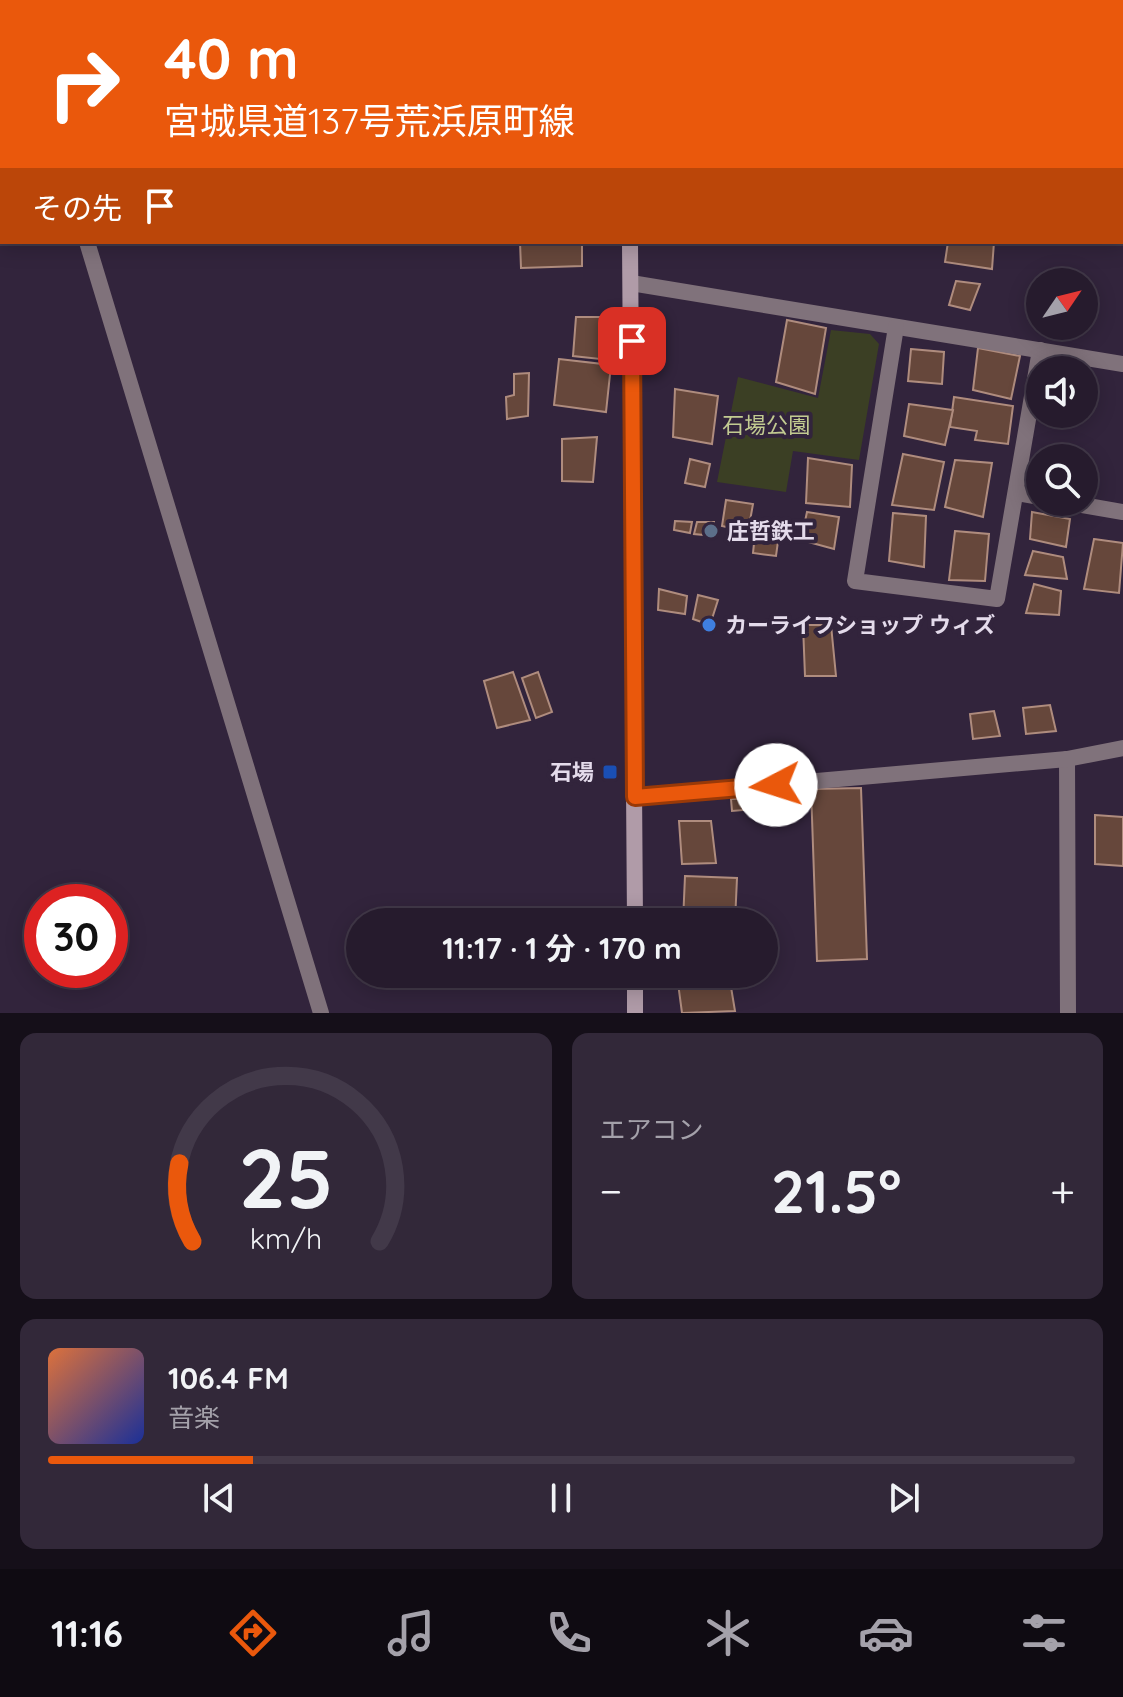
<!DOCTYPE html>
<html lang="ja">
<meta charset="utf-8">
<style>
body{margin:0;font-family:Quicksand,"Noto Sans JP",sans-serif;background:#322839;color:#f1f3f6;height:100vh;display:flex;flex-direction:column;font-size:30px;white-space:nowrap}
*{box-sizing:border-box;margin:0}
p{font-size:26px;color:#a4a1aa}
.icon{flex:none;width:44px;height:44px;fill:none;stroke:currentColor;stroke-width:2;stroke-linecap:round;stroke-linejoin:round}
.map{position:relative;height:1013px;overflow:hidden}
.side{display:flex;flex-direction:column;gap:20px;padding:20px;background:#150f19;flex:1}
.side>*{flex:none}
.top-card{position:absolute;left:0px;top:0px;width:1124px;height:244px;box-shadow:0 4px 20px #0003,0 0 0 2px #423949;background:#ea580c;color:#fff;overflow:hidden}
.needle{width:52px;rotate:55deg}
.tools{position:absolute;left:1026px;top:268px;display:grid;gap:16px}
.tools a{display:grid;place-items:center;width:72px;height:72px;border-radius:50%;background:#261b2d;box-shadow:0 4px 20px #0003,0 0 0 2px #423949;font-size:40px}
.speed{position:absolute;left:24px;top:884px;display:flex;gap:16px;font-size:40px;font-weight:700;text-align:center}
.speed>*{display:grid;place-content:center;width:104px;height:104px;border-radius:50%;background:#261b2d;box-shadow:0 4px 20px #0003,0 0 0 2px #423949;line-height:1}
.speed .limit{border:12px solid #d22;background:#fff;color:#111}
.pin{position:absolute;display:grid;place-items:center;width:68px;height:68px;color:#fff;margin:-34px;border-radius:16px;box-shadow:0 4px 12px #0006}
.me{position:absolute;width:88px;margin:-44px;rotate:265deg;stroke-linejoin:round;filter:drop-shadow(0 0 6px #0008)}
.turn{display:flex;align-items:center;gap:28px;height:168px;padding:0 32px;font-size:36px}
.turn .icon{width:104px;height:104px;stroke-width:2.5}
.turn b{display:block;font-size:56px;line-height:68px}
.then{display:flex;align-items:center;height:76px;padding:0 32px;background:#0003;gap:16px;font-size:30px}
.big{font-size:60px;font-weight:700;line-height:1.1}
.side .tile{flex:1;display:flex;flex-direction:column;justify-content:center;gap:12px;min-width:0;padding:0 28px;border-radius:16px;background:#322839}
.side .dial{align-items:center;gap:0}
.dial svg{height:208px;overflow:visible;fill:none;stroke:#423949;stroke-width:7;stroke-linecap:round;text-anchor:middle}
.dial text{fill:#f1f3f6;stroke:none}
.song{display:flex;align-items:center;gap:24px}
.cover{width:96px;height:96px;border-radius:12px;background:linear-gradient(135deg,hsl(20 70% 55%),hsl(230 70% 35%))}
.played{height:8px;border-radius:4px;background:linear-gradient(90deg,#ea580c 20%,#423949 20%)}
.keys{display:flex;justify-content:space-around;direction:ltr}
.heat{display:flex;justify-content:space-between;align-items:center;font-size:44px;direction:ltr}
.side .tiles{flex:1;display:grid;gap:20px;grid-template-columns:1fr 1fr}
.tile:last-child{grid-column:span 2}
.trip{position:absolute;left:346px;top:908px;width:432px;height:80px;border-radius:40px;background:#261b2d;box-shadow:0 4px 20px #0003,0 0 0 2px #423949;font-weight:700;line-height:80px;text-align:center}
.menu{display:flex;height:128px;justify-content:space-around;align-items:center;background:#0f0b12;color:#a4a1aa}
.menu .icon{width:56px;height:56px}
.menu .selected{color:#ea580c}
.menu b{font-size:36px;color:#f1f3f6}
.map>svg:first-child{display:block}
.green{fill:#3b3f24}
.building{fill:#66473b;stroke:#af8c7e;stroke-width:2}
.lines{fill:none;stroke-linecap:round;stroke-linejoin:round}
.street{stroke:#80727b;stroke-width:16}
.secondary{stroke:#b09ba8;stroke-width:16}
.route-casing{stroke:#983908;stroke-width:20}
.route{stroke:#ea580c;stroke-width:14}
.service-dot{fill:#5c6f8a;stroke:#32243c;stroke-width:3}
.shop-dot{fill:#3f7fe0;stroke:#32243c;stroke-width:3}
.transit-dot{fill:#1a4fb4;stroke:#32243c;stroke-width:3}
.labels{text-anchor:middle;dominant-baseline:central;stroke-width:8;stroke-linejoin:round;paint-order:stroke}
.park-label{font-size:22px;fill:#c2cb91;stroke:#32243c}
.poi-label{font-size:22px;font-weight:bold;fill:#e4dbeb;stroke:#32243c;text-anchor:start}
</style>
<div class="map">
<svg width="1123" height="1013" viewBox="0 0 1123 1013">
<rect width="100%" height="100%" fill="#32243c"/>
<path class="green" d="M 831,330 L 870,334 L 879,344 L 859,460 L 793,451 L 786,492 L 717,482 L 738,377 L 818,398 Z"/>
<g class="building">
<path d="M 520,242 L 582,242 L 582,266 L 521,268 Z"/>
<path d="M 948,242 L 994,242 L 992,269 L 945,262 Z"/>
<path d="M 956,281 L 980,284 L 970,310 L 949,305 Z"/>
<path d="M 576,317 L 603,317 L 600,359 L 573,356 Z"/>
<path d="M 787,320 L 826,328 L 815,394 L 776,382 Z"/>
<path d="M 978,348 L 1020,356 L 1011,399 L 973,390 Z"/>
<path d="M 911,349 L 944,352 L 942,384 L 908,381 Z"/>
<path d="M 559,359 L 611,365 L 606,412 L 554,405 Z"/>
<path d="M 529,373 L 528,416 L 507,419 L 506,397 L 514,395 L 514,374 Z"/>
<path d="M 675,389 L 718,396 L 712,444 L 673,437 Z"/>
<path d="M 954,397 L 1013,406 L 1008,444 L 975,440 L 977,431 L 950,427 Z"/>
<path d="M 909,404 L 953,410 L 945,445 L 904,436 Z"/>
<path d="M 597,437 L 593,482 L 562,481 L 562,439 Z"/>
<path d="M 903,454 L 944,462 L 934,510 L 892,505 Z"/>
<path d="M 808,458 L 852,465 L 850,507 L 806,503 Z"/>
<path d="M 690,459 L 710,464 L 705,487 L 685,483 Z"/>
<path d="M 955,460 L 992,463 L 983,517 L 945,507 Z"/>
<path d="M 726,500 L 753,504 L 748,532 L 722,526 Z"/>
<path d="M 807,512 L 839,517 L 834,549 L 801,540 Z"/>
<path d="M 1032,512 L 1070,519 L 1066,547 L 1030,539 Z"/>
<path d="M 893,513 L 926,516 L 924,567 L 889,561 Z"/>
<path d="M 675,521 L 692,522 L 690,533 L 674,530 Z"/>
<path d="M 697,522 L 714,522 L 714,536 L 694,534 Z"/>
<path d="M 756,525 L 780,527 L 776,556 L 753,553 Z"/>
<path d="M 955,531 L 989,534 L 985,581 L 949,580 Z"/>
<path d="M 1094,539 L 1123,543 L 1119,593 L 1084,589 Z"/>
<path d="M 1033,551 L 1063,557 L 1067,579 L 1025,575 Z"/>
<path d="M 1034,584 L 1061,591 L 1059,615 L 1026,613 Z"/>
<path d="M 659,589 L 687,596 L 685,614 L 658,610 Z"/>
<path d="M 698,595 L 718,600 L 710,625 L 693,619 Z"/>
<path d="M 803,625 L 831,625 L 836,676 L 805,676 Z"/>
<path d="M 513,672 L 530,720 L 497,728 L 484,681 Z"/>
<path d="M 538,672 L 552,712 L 536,718 L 522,678 Z"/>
<path d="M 1050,705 L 1056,731 L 1026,734 L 1023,708 Z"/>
<path d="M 994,711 L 1000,736 L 973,739 L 970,714 Z"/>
<path d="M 861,788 L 867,959 L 817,961 L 811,789 Z"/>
<path d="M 779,797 L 780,807 L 732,811 L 731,799 Z"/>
<path d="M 1095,815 L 1123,817 L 1123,866 L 1095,864 Z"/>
<path d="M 679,821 L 711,821 L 716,863 L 682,864 Z"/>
<path d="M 685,876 L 737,878 L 735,922 L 683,922 Z"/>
<path d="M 729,975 L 735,1011 L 682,1013 L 678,983 Z"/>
</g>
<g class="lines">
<g class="street">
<path d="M 13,0 L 13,2"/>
<path d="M 87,242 L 321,1013"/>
<path d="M 631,283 L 1123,364"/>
<path d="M 896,327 L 855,581 L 997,599 L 1040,350"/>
<path d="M 1016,493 L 1040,497"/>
<path d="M 1065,502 L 1123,512"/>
<path d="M 1067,759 L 1068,1013"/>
<path d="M 635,797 L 1067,759 L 1123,748"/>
</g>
<g class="secondary">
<path d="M 625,0 L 626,2"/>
<path d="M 630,242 L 635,922"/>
<path d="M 635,974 L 635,1013"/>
</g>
</g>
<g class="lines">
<defs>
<path id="route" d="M 632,341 L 635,797 L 776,785"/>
</defs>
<use href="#route" class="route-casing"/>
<use href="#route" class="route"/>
</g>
<circle class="service-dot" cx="711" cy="531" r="8"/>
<circle class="shop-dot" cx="709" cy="625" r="8"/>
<rect class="transit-dot" x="602" y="764" width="16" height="16" rx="4"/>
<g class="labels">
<g class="park-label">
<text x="766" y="425">石場公園</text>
</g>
<g class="poi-label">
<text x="727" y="531">庄哲鉄工</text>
<text x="725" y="625">カーライフショップ ウィズ</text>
<text x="594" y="772" text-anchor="end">石場</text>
</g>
</g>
</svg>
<div class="tools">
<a><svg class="needle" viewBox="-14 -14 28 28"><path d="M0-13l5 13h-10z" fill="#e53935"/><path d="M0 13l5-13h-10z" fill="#a4a1aa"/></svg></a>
<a><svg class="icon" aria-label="sound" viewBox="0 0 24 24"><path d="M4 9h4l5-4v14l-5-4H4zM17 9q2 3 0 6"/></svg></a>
<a><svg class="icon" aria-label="search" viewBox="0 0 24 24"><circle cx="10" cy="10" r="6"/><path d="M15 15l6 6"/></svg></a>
</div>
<div class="speed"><div class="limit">30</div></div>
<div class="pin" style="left:632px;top:341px;background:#d93025"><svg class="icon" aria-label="arrive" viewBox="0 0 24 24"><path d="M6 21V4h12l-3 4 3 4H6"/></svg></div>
<svg class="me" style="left:776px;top:785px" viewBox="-20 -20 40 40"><circle r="19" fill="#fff"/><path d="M0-13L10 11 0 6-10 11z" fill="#ea580c"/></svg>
<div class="trip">11:17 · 1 分 · 170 m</div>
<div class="top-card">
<div class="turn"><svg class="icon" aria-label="right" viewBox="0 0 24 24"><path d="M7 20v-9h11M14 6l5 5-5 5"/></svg><div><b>40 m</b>宮城県道137号荒浜原町線</div></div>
<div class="then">その先<svg class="icon" aria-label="arrive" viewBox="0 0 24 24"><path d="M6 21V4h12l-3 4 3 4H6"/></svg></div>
</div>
</div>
<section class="side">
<div class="tiles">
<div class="tile dial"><svg viewBox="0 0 100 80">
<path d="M14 69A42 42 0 1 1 86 69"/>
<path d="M14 69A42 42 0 0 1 9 39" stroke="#ea580c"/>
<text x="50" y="56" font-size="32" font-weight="700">25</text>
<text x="50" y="72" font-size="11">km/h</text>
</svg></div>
<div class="tile"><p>エアコン</p>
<div class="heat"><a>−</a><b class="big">21.5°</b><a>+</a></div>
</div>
<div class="tile">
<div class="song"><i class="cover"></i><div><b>106.4 FM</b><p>音楽</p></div></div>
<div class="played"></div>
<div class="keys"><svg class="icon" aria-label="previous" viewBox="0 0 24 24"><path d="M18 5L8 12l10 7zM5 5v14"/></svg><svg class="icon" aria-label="pause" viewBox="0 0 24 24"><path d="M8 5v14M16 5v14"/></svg><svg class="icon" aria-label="next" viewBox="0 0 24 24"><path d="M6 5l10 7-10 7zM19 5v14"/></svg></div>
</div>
</div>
</section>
<nav class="menu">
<b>11:16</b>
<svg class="icon selected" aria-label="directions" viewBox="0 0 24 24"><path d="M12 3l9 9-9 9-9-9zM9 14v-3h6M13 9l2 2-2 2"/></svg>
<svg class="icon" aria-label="music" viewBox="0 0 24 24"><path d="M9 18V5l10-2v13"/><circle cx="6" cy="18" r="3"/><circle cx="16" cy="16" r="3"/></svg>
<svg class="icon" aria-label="phone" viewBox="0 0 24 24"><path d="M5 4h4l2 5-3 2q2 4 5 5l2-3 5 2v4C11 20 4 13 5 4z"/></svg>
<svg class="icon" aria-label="climate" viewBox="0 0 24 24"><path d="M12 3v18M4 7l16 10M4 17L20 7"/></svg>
<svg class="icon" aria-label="car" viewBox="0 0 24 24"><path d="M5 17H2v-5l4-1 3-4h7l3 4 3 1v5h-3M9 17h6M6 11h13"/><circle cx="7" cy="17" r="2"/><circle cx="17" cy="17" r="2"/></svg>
<svg class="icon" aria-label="filters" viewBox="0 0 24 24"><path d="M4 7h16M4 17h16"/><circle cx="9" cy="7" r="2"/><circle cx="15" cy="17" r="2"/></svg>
</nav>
